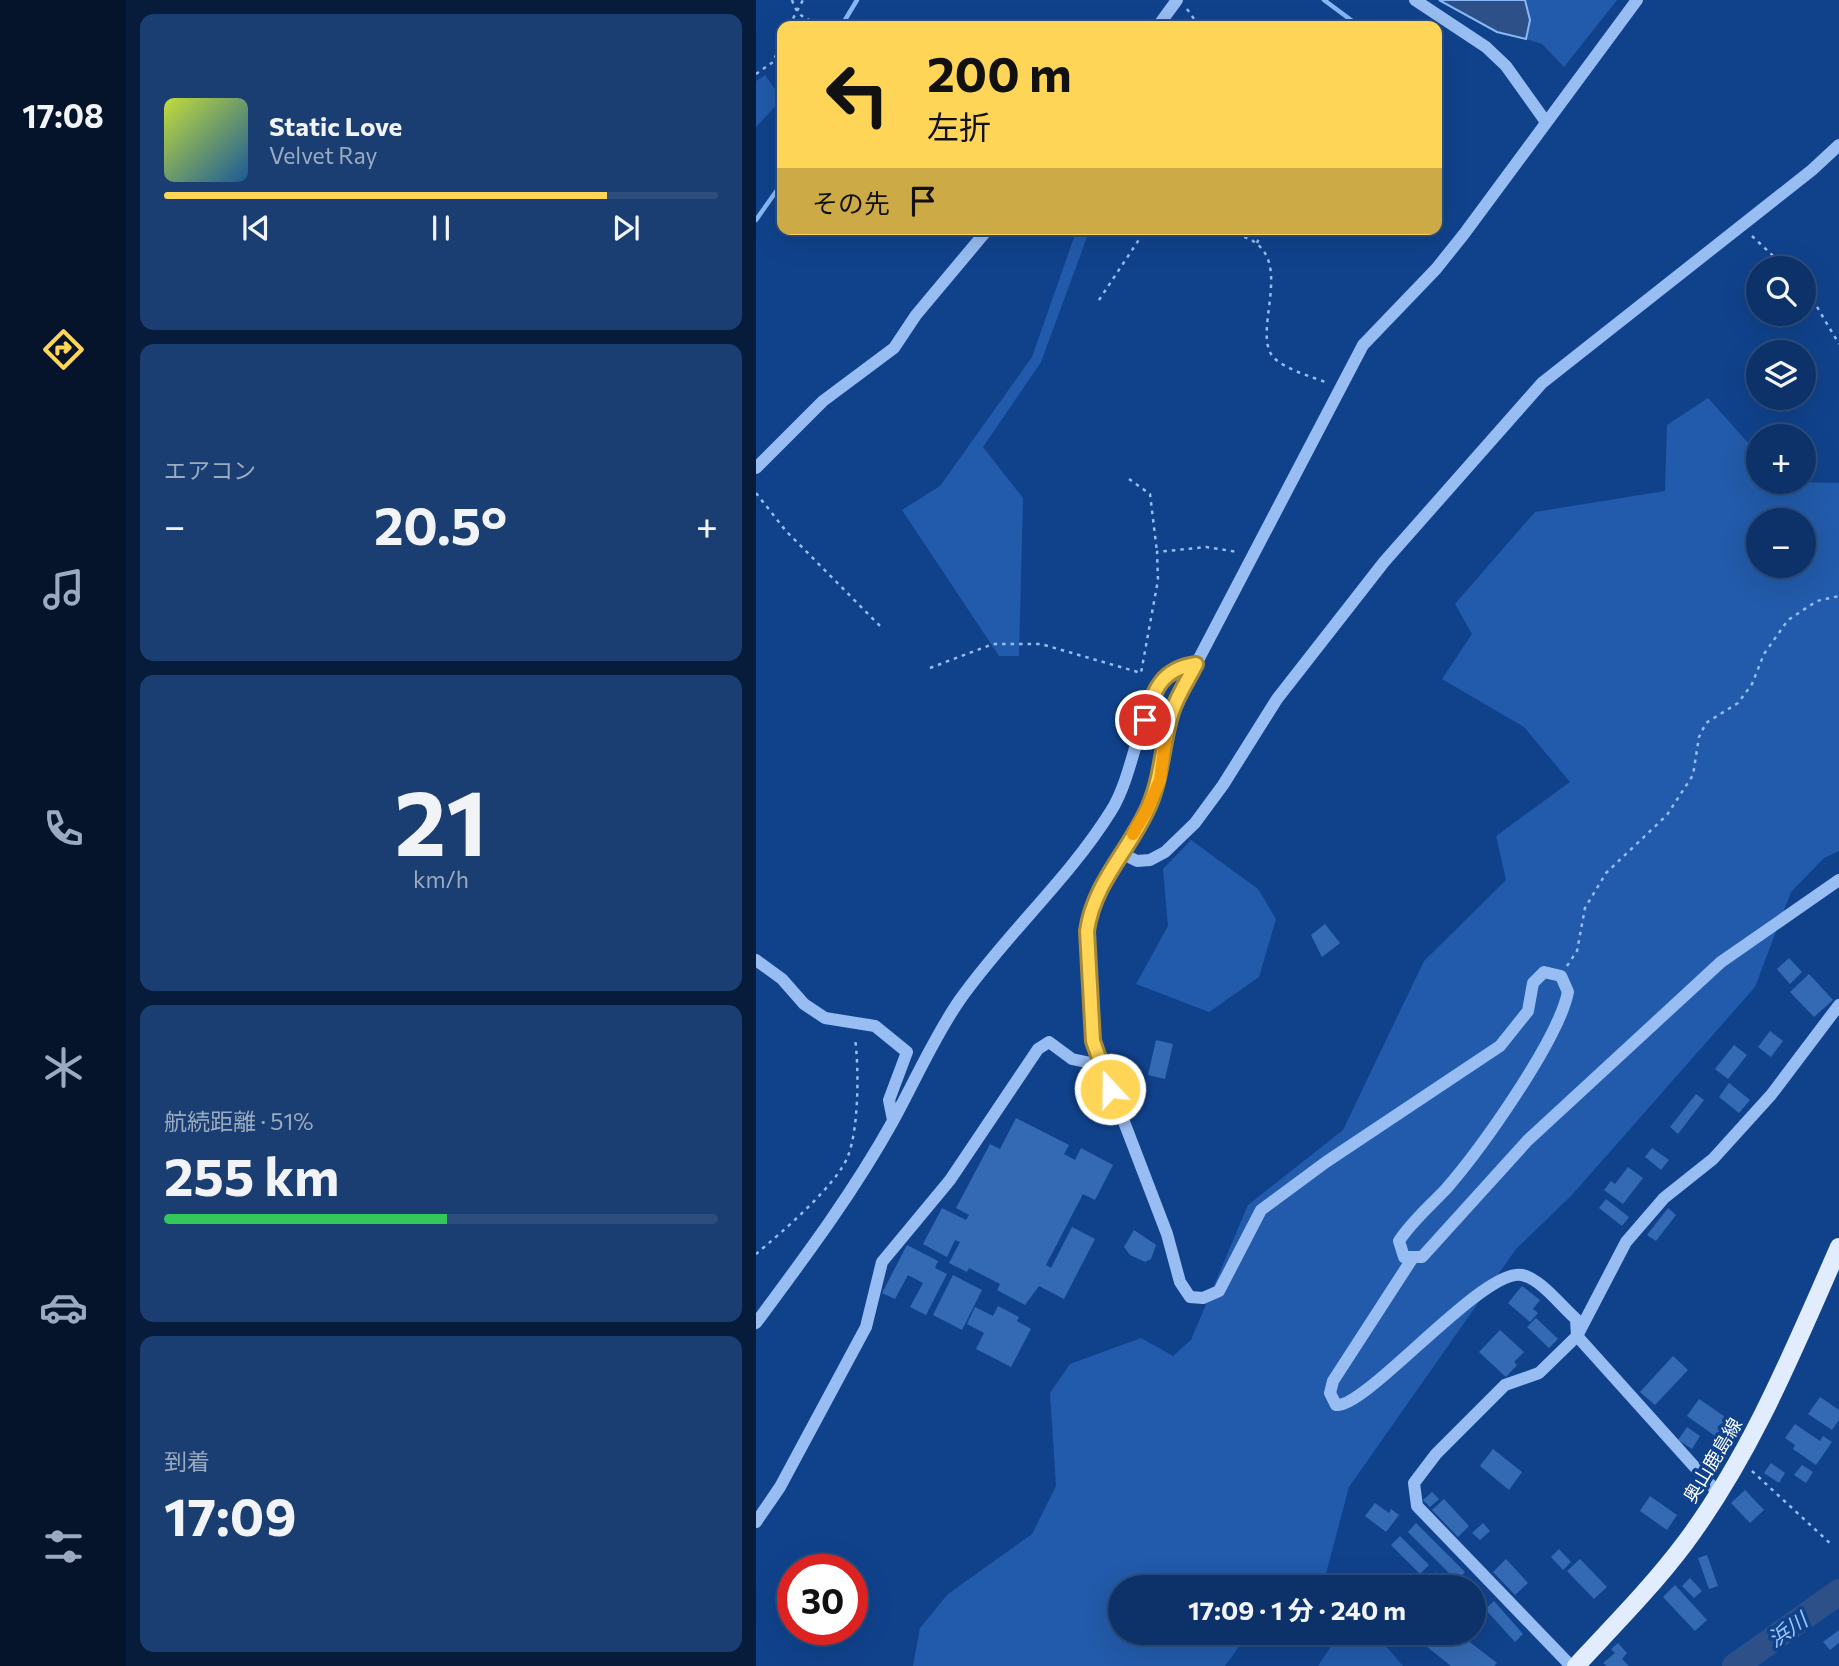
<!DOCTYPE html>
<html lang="ja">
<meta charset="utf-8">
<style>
body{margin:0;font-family:Commissioner,"Noto Sans JP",sans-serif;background:#1a3e71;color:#f1f3f6;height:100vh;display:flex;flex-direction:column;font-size:26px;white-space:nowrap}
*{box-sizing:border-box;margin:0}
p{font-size:23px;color:#9aaac0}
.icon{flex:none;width:38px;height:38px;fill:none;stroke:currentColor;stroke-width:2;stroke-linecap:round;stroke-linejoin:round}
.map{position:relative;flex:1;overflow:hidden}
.drawer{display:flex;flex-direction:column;gap:14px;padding:14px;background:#071c3a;width:630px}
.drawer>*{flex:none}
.top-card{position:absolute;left:21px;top:21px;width:665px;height:214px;border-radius:14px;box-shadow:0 7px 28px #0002,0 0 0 2px #2c4d7d;background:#ffd558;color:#111;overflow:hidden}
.buttons{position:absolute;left:990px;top:256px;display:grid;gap:14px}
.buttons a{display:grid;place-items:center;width:70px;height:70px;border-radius:50%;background:#0c3269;box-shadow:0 7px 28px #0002,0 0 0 2px #2c4d7d;font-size:35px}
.speed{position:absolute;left:21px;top:1554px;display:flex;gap:14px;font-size:35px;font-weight:700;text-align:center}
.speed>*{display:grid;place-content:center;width:91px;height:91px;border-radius:50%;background:#0c3269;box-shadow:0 7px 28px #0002,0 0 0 2px #2c4d7d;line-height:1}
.speed .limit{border:10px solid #d22;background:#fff;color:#111}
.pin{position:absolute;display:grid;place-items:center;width:60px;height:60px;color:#fff;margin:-30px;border:4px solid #fff;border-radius:50%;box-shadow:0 2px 7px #0007}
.me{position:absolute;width:77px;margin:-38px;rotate:339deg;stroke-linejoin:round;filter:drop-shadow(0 0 5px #0008)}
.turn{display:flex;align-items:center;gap:24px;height:147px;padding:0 35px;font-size:32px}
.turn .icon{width:91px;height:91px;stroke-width:2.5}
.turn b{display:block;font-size:49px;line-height:60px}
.then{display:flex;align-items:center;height:66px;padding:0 35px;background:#0003;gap:14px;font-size:26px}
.big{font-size:52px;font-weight:700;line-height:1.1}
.drawer .card{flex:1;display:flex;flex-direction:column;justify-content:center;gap:10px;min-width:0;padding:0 24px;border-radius:14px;background:#1a3e71}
.drawer .dial{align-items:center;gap:0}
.dial b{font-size:91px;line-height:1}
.song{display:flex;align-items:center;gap:21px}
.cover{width:84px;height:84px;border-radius:10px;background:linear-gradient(135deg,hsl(70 70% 55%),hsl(210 70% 35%))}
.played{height:7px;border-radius:4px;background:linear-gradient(90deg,#ffd558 80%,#2c4d7d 80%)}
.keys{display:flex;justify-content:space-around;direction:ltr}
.heat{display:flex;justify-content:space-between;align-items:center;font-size:38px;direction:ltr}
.charge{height:10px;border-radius:5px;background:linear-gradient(90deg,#34c759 51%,#2c4d7d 0)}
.trip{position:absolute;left:352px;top:1575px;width:378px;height:70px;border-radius:35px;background:#0c3269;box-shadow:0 7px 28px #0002,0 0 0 2px #2c4d7d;font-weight:700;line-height:70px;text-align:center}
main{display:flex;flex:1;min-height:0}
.menu{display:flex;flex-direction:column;width:126px;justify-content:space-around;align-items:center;background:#05142a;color:#9aaac0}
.menu .icon{width:49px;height:49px}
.menu .selected{color:#ffd558}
.menu b{font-size:32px;color:#f1f3f6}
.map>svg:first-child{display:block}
.green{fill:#225bab;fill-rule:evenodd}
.water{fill:#2c5087;stroke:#88b7f6;stroke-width:2}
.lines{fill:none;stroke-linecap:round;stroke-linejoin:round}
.stream{stroke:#88b7f6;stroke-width:4.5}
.river{stroke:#2c5087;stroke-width:26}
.building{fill:#3469b3}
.path{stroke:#97bdf2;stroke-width:2.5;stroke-dasharray:3.5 5;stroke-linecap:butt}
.minor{stroke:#97bdf2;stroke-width:12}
.major{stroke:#e2ecff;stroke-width:18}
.route-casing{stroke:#a68a39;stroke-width:18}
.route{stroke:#ffd558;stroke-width:12}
.slow{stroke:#f59e0b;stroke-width:12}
.labels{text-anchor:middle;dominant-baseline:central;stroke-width:7;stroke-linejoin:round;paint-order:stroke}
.street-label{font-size:19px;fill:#fff;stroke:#10428c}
.water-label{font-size:21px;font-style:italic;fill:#a3c7f9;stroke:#10428c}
</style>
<main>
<nav class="menu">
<b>17:08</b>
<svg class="icon selected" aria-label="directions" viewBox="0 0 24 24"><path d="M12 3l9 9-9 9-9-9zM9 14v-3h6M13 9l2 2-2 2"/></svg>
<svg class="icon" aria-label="music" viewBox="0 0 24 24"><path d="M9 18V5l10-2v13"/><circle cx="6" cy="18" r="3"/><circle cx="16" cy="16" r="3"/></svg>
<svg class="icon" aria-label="phone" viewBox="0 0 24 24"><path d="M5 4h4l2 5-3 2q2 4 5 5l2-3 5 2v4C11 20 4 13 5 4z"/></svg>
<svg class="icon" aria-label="climate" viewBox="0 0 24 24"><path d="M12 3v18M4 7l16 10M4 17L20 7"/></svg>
<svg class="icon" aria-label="car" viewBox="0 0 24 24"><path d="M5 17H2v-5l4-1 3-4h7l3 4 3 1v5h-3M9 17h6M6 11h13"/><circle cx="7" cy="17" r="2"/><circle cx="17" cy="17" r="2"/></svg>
<svg class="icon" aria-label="filters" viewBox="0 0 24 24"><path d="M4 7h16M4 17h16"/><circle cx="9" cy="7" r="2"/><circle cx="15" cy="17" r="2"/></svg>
</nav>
<section class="drawer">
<div class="card">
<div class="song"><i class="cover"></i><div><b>Static Love</b><p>Velvet Ray</p></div></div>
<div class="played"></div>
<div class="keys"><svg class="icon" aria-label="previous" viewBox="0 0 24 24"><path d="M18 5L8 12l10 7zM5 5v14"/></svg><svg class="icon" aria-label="pause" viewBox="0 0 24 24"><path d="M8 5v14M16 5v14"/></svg><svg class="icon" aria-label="next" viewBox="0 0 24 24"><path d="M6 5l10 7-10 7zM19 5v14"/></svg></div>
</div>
<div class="card"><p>エアコン</p>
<div class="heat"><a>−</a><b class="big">20.5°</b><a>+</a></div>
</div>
<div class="card dial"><b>21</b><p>km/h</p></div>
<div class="card"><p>航続距離 · 51%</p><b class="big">255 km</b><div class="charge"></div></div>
<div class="card"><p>到着</p><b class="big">17:09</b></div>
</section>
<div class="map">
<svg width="1083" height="1666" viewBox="0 0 1083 1666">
<rect width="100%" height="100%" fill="#10428c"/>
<g class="green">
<path d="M 769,0 L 861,0 L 808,67 L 786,44 L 770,39 L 774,20 Z"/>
<path d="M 9,75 L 26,99 L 0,127 L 0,81 Z"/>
<path d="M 321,229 L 334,229 L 285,362 L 227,447 L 267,498 L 263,656 L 243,656 L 146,510 L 184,486 L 276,357 Z"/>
<path d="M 952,398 L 1003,455 L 1003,481 L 1083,483 L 1083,851 L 1068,858 L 1035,892 L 999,987 L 815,1196 L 760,1249 L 593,1487 L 568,1581 L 563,1587 L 364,1587 L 364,1633 L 493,1633 L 469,1666 L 157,1666 L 164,1628 L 192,1594 L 276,1534 L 300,1486 L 294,1393 L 314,1364 L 385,1338 L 417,1356 L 435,1340 L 492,1205 L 587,1130 L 668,961 L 750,880 L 740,836 L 814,782 L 768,727 L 686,679 L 716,634 L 699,604 L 779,512 L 909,491 L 911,425 ZM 1003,520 L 1048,520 L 1048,565 L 1003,565 Z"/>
<path d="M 435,840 L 502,889 L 520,919 L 503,977 L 453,1012 L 380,984 L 412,926 L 407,869 Z"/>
<path d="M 584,1633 C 623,1633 623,1638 647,1666 L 562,1666 Z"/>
</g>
<path class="water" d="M 683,0 L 769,0 L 774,20 L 770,39 L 741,32 Z"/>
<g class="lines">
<g class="stream">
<path d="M 568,0 L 603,26"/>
<path d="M 92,26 L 89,20 L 101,0"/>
<path d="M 0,220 L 26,183"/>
</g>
<path class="river" d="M 979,1666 L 1083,1592"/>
</g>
<g class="building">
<path d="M 569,924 L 584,943 L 566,957 L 555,935 Z"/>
<path d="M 1033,958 L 1046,972 L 1034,984 L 1021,969 Z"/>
<path d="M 1053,974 L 1077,1000 L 1058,1017 L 1034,992 Z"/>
<path d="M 1014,1031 L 1027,1041 L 1015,1057 L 1002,1047 Z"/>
<path d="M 400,1040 L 417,1044 L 409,1079 L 392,1075 Z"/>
<path d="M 978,1045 L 991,1055 L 972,1079 L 959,1069 Z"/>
<path d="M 973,1083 L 994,1100 L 983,1113 L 963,1097 Z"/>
<path d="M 940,1094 L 948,1100 L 922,1134 L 914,1127 Z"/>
<path d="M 260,1118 L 313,1145 L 308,1154 L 319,1160 L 325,1148 L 357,1165 L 339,1200 L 327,1194 L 290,1265 L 295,1268 L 316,1227 L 339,1239 L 308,1299 L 283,1286 L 269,1305 L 241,1290 L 244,1284 L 213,1268 L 211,1272 L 193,1263 L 204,1242 L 199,1240 L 191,1257 L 167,1244 L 186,1208 L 210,1220 L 213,1215 L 200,1208 L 234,1144 L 244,1149 Z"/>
<path d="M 896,1148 L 913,1160 L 905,1170 L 889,1157 Z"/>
<path d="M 872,1167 L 887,1178 L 867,1204 L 848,1190 L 855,1181 L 859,1184 Z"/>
<path d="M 850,1199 L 873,1217 L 866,1226 L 843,1208 Z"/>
<path d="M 912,1208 L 920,1215 L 900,1241 L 891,1235 Z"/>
<path d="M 378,1230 L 400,1245 L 395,1259 L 389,1262 L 374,1255 L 368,1247 Z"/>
<path d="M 151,1245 L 182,1261 L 179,1268 L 191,1274 L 170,1315 L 154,1307 L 167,1283 L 152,1275 L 139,1299 L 126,1293 Z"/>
<path d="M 197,1275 L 226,1290 L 206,1330 L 177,1315 Z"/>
<path d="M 766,1286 L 784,1300 L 777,1309 L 782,1313 L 774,1322 L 752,1303 Z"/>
<path d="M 242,1306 L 263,1317 L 261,1321 L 275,1329 L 255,1367 L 220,1349 L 228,1333 L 211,1324 L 219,1307 L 237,1316 Z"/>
<path d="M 780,1318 L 802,1339 L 793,1348 L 771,1327 Z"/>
<path d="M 744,1330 L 768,1352 L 758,1362 L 761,1365 L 750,1377 L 723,1352 Z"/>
<path d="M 917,1356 L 932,1370 L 899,1405 L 884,1392 Z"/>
<path d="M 1064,1397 L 1083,1410 L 1083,1420 L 1076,1430 L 1052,1414 Z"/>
<path d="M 943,1399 L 968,1416 L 966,1420 L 976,1427 L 966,1441 L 931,1416 Z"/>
<path d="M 1039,1424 L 1064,1441 L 1067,1436 L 1076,1442 L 1060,1465 L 1037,1449 L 1039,1445 L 1029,1438 Z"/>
<path d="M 931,1427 L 944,1436 L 936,1449 L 922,1440 Z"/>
<path d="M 737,1449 L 766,1472 L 753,1490 L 724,1466 Z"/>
<path d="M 1015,1463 L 1029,1473 L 1023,1483 L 1008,1473 Z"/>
<path d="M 1046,1465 L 1057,1472 L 1050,1483 L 1038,1475 Z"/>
<path d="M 936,1480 L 946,1487 L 935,1504 L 924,1496 Z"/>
<path d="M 989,1490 L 1008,1510 L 994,1523 L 975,1503 Z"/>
<path d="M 676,1492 L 683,1499 L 674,1507 L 667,1500 Z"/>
<path d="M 894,1496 L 921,1515 L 911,1530 L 884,1511 Z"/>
<path d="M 688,1499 L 713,1526 L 702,1537 L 676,1510 Z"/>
<path d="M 619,1503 L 633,1513 L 635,1509 L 643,1515 L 630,1532 L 609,1516 Z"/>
<path d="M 660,1523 L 709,1572 L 701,1581 L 652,1532 Z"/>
<path d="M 727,1523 L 734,1531 L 724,1540 L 716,1533 Z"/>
<path d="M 644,1536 L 673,1565 L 664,1574 L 635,1545 Z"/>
<path d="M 803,1549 L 815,1562 L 807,1570 L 795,1557 Z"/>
<path d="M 951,1555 L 962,1586 L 953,1589 L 942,1558 Z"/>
<path d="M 750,1559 L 772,1583 L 759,1595 L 737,1572 Z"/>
<path d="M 824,1559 L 851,1587 L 838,1599 L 811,1571 Z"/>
<path d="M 680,1572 L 695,1587 L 678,1587 L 671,1581 Z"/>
<path d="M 541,1575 L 554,1583 L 551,1587 L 534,1587 Z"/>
<path d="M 934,1578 L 946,1591 L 938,1598 L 926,1586 Z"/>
<path d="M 919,1585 L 951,1620 L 939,1631 L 907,1597 Z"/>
<path d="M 738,1601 L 767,1634 L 759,1642 L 729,1609 Z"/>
<path d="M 1083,1630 L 1083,1643 L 1074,1650 L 1067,1642 Z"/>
<path d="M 534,1633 L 543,1636 L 538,1645 L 529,1640 Z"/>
<path d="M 658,1633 L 702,1633 L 741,1663 L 738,1666 L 695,1666 L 656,1635 Z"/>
<path d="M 862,1643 L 871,1653 L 866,1659 L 873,1666 L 851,1666 L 847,1663 L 859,1653 L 855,1649 Z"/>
</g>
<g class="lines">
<g class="path">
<path d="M 36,0 C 42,20 55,21 74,26"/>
<path d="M 431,9 L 443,26"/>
<path d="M 33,26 L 47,0"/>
<path d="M 0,74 L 17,62 L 26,41"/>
<path d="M 455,229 C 468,233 492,235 501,244 C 534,270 496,335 518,358 C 531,370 556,377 572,383"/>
<path d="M 996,236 L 1030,268"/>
<path d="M 501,243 L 507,229"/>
<path d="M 1048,285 L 1083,344"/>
<path d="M 343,300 L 390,229"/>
<path d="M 373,479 L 394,494 L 401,552"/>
<path d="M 0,493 L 30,531 L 126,628"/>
<path d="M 174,668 L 237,644 L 285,644 L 385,673 L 402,580 L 401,552 L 450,547 L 482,552"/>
<path d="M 811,966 L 821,951 L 829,908 L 850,873 L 911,815 L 937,775 L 943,737 L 950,723 L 982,703 L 996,684 L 1008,654 L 1032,620 L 1061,601 L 1083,596"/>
<path d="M 0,1254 C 25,1233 81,1185 92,1156 C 103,1128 103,1067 99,1038"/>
<path d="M 996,1471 L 1077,1546"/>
</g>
<g class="minor">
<path d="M 659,0 L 730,47 L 750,66 L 790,122"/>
<path d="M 881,0 L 708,234 L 680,269 L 607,345 L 416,710 L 404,780 L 391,810 L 344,888 L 333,914 L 331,931 L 337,1041 L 411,1234 L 424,1282 L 434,1297 L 447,1298 L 463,1291 L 505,1210 L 570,1162 L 744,1046 L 772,1011 L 777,983 L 788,972 L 805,976 L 812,992 C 802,1041 724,1150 690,1189 C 674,1206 656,1221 643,1241 L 648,1257 L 666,1257 L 772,1140 L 965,962 L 1083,880"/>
<path d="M 402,26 L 421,0"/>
<path d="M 0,468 L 67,401 L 138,348 L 160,315 L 232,229"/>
<path d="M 365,853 L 381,861 L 394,860 L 409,852 L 439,823 L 467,785 L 521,699 L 628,562 L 786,383 L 1056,170 L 1083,145"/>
<path d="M 0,960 L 26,979 L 48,1004 L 69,1018 L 119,1026 L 151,1052 L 133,1100 L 137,1120"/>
<path d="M 656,1259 L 577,1381 L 574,1393 L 580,1405 C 610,1409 727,1267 766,1275 C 785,1279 805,1306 820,1319 L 821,1336 L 963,1494"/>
<path d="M 0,1323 C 49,1257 97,1193 137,1121 C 159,1081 177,1039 203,1001 C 250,934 312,880 355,811 C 378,775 384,705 407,679 C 417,668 426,666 440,664"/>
<path d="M 0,1522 L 24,1487 L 110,1327 L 126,1262 L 194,1180 L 282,1049 L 293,1042 L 316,1059 L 344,1065"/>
<path d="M 815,1666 L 661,1506 L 658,1483 L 680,1454 L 749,1385 L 783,1373 L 821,1336 L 870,1242 L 908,1198 L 957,1159 L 1015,1095 L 1083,1005"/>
</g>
<path class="major" d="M 820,1666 C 857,1626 896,1587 929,1543 C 996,1453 1038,1349 1083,1247"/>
</g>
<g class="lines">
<defs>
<path id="route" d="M 354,1089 L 337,1041 L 331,931 C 338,882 374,850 393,806 C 406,776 406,744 416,712 C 421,696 432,680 440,664 C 405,669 398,690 389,720"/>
</defs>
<use href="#route" class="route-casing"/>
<use href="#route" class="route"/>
<path class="slow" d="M 377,834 L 391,810 L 404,780 L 410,734"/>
</g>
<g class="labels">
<g class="street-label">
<text transform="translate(956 1460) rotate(-59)">奥山鹿島線</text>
</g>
<g class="water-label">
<text transform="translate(1031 1629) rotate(-35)">浜川</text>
</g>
</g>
</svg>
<div class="buttons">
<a><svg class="icon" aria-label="search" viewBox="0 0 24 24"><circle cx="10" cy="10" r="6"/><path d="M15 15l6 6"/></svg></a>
<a><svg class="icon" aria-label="layers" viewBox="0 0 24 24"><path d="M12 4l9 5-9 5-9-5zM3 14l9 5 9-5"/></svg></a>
<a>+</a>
<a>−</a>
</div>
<div class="speed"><div class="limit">30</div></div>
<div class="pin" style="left:389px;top:720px;background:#d93025"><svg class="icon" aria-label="arrive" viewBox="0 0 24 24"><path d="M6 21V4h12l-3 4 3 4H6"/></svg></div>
<svg class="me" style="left:354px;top:1089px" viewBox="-20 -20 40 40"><circle r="17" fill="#ffd558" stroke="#fff" stroke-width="3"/><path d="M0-11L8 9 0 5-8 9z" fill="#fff"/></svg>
<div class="trip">17:09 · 1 分 · 240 m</div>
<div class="top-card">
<div class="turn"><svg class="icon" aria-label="left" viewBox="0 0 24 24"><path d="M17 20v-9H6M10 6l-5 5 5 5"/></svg><div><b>200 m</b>左折</div></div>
<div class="then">その先<svg class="icon" aria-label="arrive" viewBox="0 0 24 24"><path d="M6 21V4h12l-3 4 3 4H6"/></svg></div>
</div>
</div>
</main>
